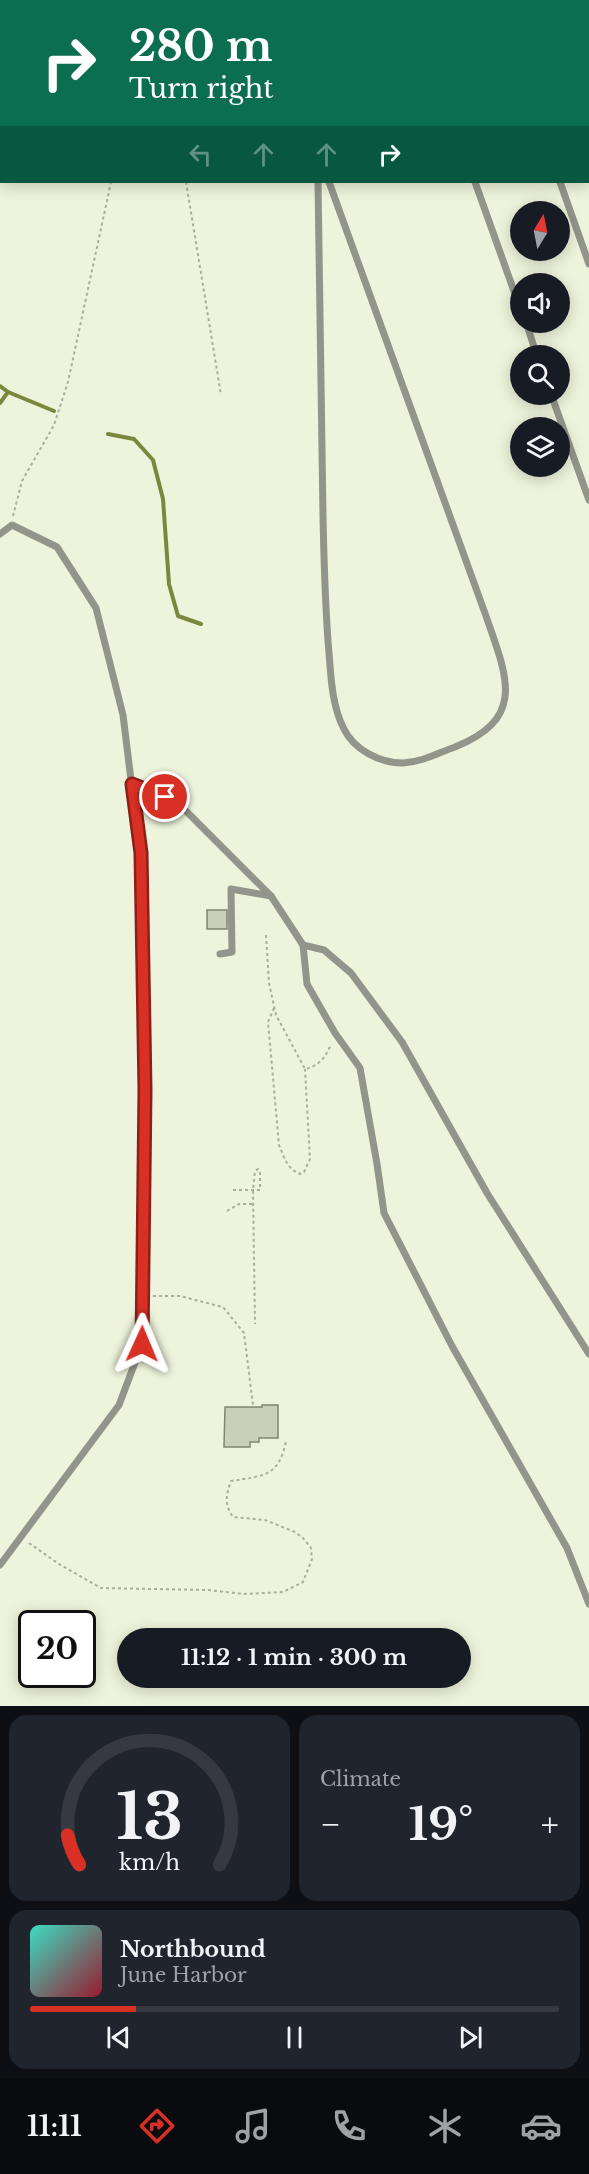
<!DOCTYPE html>
<meta charset="utf-8">
<style>
body{margin:0;font-family:"Libre Baskerville",serif;background:#20242c;color:#f1f3f6;height:100vh;display:flex;flex-direction:column;font-size:22px;white-space:nowrap}
*{box-sizing:border-box;margin:0}
p{font-size:20px;color:#9ea1a6}
.icon{flex:none;width:33px;height:33px;fill:none;stroke:currentColor;stroke-width:2;stroke-linecap:round;stroke-linejoin:round}
.map{position:relative;height:1706px;overflow:hidden}
.sheet{display:flex;flex-direction:column;gap:9px;padding:9px;background:#0d0f14;flex:1}
.sheet>*{flex:none}
.top-card{position:absolute;left:0px;top:0px;width:590px;height:183px;box-shadow:0 3px 15px #0003;background:#0b6e4f;color:#fff;overflow:hidden}
.needle{width:39px;rotate:10deg}
.tools{position:absolute;left:510px;top:201px;display:grid;gap:12px}
.tools a{display:grid;place-items:center;width:60px;height:60px;border-radius:50%;background:#171b24;box-shadow:0 3px 15px #0003;font-size:30px}
.speed{position:absolute;left:18px;top:1610px;display:flex;gap:12px;font-size:30px;font-weight:700;text-align:center}
.speed>*{display:grid;place-content:center;width:78px;height:78px;border-radius:50%;background:#171b24;box-shadow:0 3px 15px #0003;line-height:1}
.speed .limit{border:3px solid #111;border-radius:9px;background:#fff;color:#111}
.pin{position:absolute;display:grid;place-items:center;width:51px;height:51px;color:#fff;margin:-26px;border:3px solid #fff;border-radius:50%;box-shadow:0 2px 6px #0007}
.me{position:absolute;width:66px;margin:-33px;rotate:1deg;stroke-linejoin:round;filter:drop-shadow(0 0 4px #0008)}
.turn{display:flex;align-items:center;gap:21px;height:126px;padding:0 30px;font-size:27px}
.turn .icon{width:78px;height:78px;stroke-width:2.5}
.turn b{display:block;font-size:42px;line-height:51px}
.lanes{display:flex;align-items:center;height:57px;padding:0 30px;background:#0003;justify-content:center;gap:30px;direction:ltr}
.lanes .off{opacity:.35}
.big{font-size:45px;font-weight:800;line-height:1.1}
.sheet .tile{flex:1;display:flex;flex-direction:column;justify-content:center;gap:9px;min-width:0;padding:0 21px;border-radius:18px;background:#20242c}
.sheet .dial{align-items:center;gap:0}
.dial svg{height:156px;overflow:visible;fill:none;stroke:#363941;stroke-width:7;stroke-linecap:round;text-anchor:middle}
.dial text{fill:#f1f3f6;stroke:none}
.song{display:flex;align-items:center;gap:18px}
.cover{width:72px;height:72px;border-radius:9px;background:linear-gradient(135deg,hsl(170 70% 55%),hsl(350 70% 35%))}
.played{height:6px;border-radius:3px;background:linear-gradient(90deg,#d93025 20%,#363941 20%)}
.keys{display:flex;justify-content:space-around;direction:ltr}
.heat{display:flex;justify-content:space-between;align-items:center;font-size:33px;direction:ltr}
.sheet .tiles{flex:1;display:grid;gap:9px;grid-template-columns:1fr 1fr}
.tile:last-child{grid-column:span 2}
.trip{position:absolute;left:117px;top:1628px;width:354px;height:60px;border-radius:30px;background:#171b24;box-shadow:0 3px 15px #0003;font-weight:800;line-height:60px;text-align:center}
.tabs{display:flex;height:96px;justify-content:space-around;align-items:center;background:#090b0e;color:#9ea1a6}
.tabs .icon{width:42px;height:42px}
.tabs .current{color:#d93025}
.tabs b{font-size:27px;color:#f1f3f6}
.map>svg:first-child{display:block}
.lines{fill:none;stroke-linecap:round;stroke-linejoin:round}
.stream{stroke:#7c873e;stroke-width:4}
.building{fill:#cacfb8;stroke:#818570;stroke-width:1.5}
.path{stroke:#aaae9b;stroke-width:2;stroke-dasharray:3 3;stroke-linecap:butt}
.lane{stroke:#93958b;stroke-width:7}
.route-casing{stroke:#8d1f18;stroke-width:15}
.route{stroke:#d93025;stroke-width:10}
</style>
<div class="map">
<svg width="589" height="1706" viewBox="0 0 589 1706">
<rect width="100%" height="100%" fill="#eef3db"/>
<g class="lines">
<g class="stream">
<path d="M 0,386 L 8,392 L 54,411"/>
<path d="M 0,403 L 8,392"/>
<path d="M 108,434 L 134,439 L 153,460 L 163,499 L 169,584 L 178,616 L 201,624"/>
</g>
</g>
<g class="building">
<rect x="207" y="910" width="20" height="19"/>
<path d="M 262,1405 L 278,1405 L 278,1438 L 259,1438 L 259,1442 L 250,1442 L 250,1447 L 224,1447 L 225,1407 L 262,1407 Z"/>
</g>
<g class="lines">
<g class="path">
<path d="M 183,0 L 184,2"/>
<path d="M 186,0 L 187,2"/>
<path d="M 202,2 L 202,0"/>
<path d="M 186,182 L 221,395"/>
<path d="M 13,516 L 22,481 L 54,425 L 68,382 L 111,182"/>
<path d="M 266,935 L 269,983 L 276,1015 L 305,1069 C 319,1066 326,1057 331,1044"/>
<path d="M 274,1008 L 268,1022 L 279,1145 C 284,1157 287,1169 300,1174 L 304,1172 L 310,1159 L 305,1069"/>
<path d="M 233,1190 L 260,1190 L 260,1173 L 258,1169 L 255,1171 L 253,1190 L 255,1324"/>
<path d="M 227,1211 L 239,1204 L 253,1204"/>
<path d="M 153,1296 L 180,1296 L 223,1307 L 244,1333 L 253,1405"/>
<path d="M 29,1543 L 59,1564 L 101,1588 L 208,1590 L 244,1594 L 283,1592 L 303,1582 L 312,1559 L 311,1548 L 303,1538 L 295,1532 L 265,1520 L 233,1517 C 224,1504 226,1496 231,1481 C 263,1476 279,1477 286,1441"/>
</g>
<g class="lane">
<path d="M 312,0 L 312,2"/>
<path d="M 410,0 L 411,2"/>
<path d="M 495,0 L 495,2"/>
<path d="M 318,182 C 320,293 322,405 323,517 C 324,563 325,608 329,653 C 331,678 332,706 344,729 C 354,750 380,763 403,763 C 422,762 438,753 455,747 C 528,718 506,675 486,616 L 329,182"/>
<path d="M 475,182 L 520,308"/>
<path d="M 560,182 L 589,264"/>
<path d="M 526,322 L 537,356"/>
<path d="M 551,394 L 589,500"/>
<path d="M 0,534 L 12,525 L 57,547 L 96,608 L 123,715 L 140,853 L 145,1090 L 142,1296 L 142,1344 L 119,1405 L 0,1565"/>
<path d="M 132,784 L 177,802 L 271,896"/>
<path d="M 303,945 L 307,984 L 335,1033 L 360,1068 L 377,1164 L 384,1213 L 452,1346 L 567,1548 L 589,1604"/>
<path d="M 220,954 L 232,952 L 231,889 L 271,896 L 303,945 L 324,950 L 351,973 L 402,1042 L 487,1193 L 589,1354"/>
</g>
</g>
<g class="lines">
<defs>
<path id="route" d="M 142,1344 L 145,1090 L 141,853 L 132,784 L 165,797"/>
</defs>
<use href="#route" class="route-casing"/>
<use href="#route" class="route"/>
</g>
</svg>
<div class="tools">
<a><svg class="needle" viewBox="-14 -14 28 28"><path d="M0-13l5 13h-10z" fill="#e53935"/><path d="M0 13l5-13h-10z" fill="#9ea1a6"/></svg></a>
<a><svg class="icon" aria-label="sound" viewBox="0 0 24 24"><path d="M4 9h4l5-4v14l-5-4H4zM17 9q2 3 0 6"/></svg></a>
<a><svg class="icon" aria-label="search" viewBox="0 0 24 24"><circle cx="10" cy="10" r="6"/><path d="M15 15l6 6"/></svg></a>
<a><svg class="icon" aria-label="layers" viewBox="0 0 24 24"><path d="M12 4l9 5-9 5-9-5zM3 14l9 5 9-5"/></svg></a>
</div>
<div class="speed"><div class="limit">20</div></div>
<div class="pin" style="left:165px;top:797px;background:#d93025"><svg class="icon" aria-label="arrive" viewBox="0 0 24 24"><path d="M6 21V4h12l-3 4 3 4H6"/></svg></div>
<svg class="me" style="left:142px;top:1344px" viewBox="-20 -20 40 40"><path d="M0-17L14 15 0 8-14 15z" fill="#d93025" stroke="#fff" stroke-width="4"/></svg>
<div class="trip">11:12 · 1 min · 300 m</div>
<div class="top-card">
<div class="turn"><svg class="icon" aria-label="right" viewBox="0 0 24 24"><path d="M7 20v-9h11M14 6l5 5-5 5"/></svg><div><b>280 m</b>Turn right</div></div>
<div class="lanes"><svg class="icon off" aria-label="left" viewBox="0 0 24 24"><path d="M17 20v-9H6M10 6l-5 5 5 5"/></svg><svg class="icon off" aria-label="ahead" viewBox="0 0 24 24"><path d="M12 20V5M6 11l6-6 6 6"/></svg><svg class="icon off" aria-label="ahead" viewBox="0 0 24 24"><path d="M12 20V5M6 11l6-6 6 6"/></svg><svg class="icon" aria-label="right" viewBox="0 0 24 24"><path d="M7 20v-9h11M14 6l5 5-5 5"/></svg></div>
</div>
</div>
<section class="sheet">
<div class="tiles">
<div class="tile dial"><svg viewBox="0 0 100 80">
<path d="M14 69A42 42 0 1 1 86 69"/>
<path d="M14 69A42 42 0 0 1 8 54" stroke="#d93025"/>
<text x="50" y="56" font-size="32" font-weight="700">13</text>
<text x="50" y="72" font-size="11">km/h</text>
</svg></div>
<div class="tile"><p>Climate</p>
<div class="heat"><a>−</a><b class="big">19°</b><a>+</a></div>
</div>
<div class="tile">
<div class="song"><i class="cover"></i><div><b>Northbound</b><p>June Harbor</p></div></div>
<div class="played"></div>
<div class="keys"><svg class="icon" aria-label="previous" viewBox="0 0 24 24"><path d="M18 5L8 12l10 7zM5 5v14"/></svg><svg class="icon" aria-label="pause" viewBox="0 0 24 24"><path d="M8 5v14M16 5v14"/></svg><svg class="icon" aria-label="next" viewBox="0 0 24 24"><path d="M6 5l10 7-10 7zM19 5v14"/></svg></div>
</div>
</div>
</section>
<nav class="tabs">
<b>11:11</b>
<svg class="icon current" aria-label="directions" viewBox="0 0 24 24"><path d="M12 3l9 9-9 9-9-9zM9 14v-3h6M13 9l2 2-2 2"/></svg>
<svg class="icon" aria-label="music" viewBox="0 0 24 24"><path d="M9 18V5l10-2v13"/><circle cx="6" cy="18" r="3"/><circle cx="16" cy="16" r="3"/></svg>
<svg class="icon" aria-label="phone" viewBox="0 0 24 24"><path d="M5 4h4l2 5-3 2q2 4 5 5l2-3 5 2v4C11 20 4 13 5 4z"/></svg>
<svg class="icon" aria-label="climate" viewBox="0 0 24 24"><path d="M12 3v18M4 7l16 10M4 17L20 7"/></svg>
<svg class="icon" aria-label="car" viewBox="0 0 24 24"><path d="M5 17H2v-5l4-1 3-4h7l3 4 3 1v5h-3M9 17h6M6 11h13"/><circle cx="7" cy="17" r="2"/><circle cx="17" cy="17" r="2"/></svg>
</nav>
